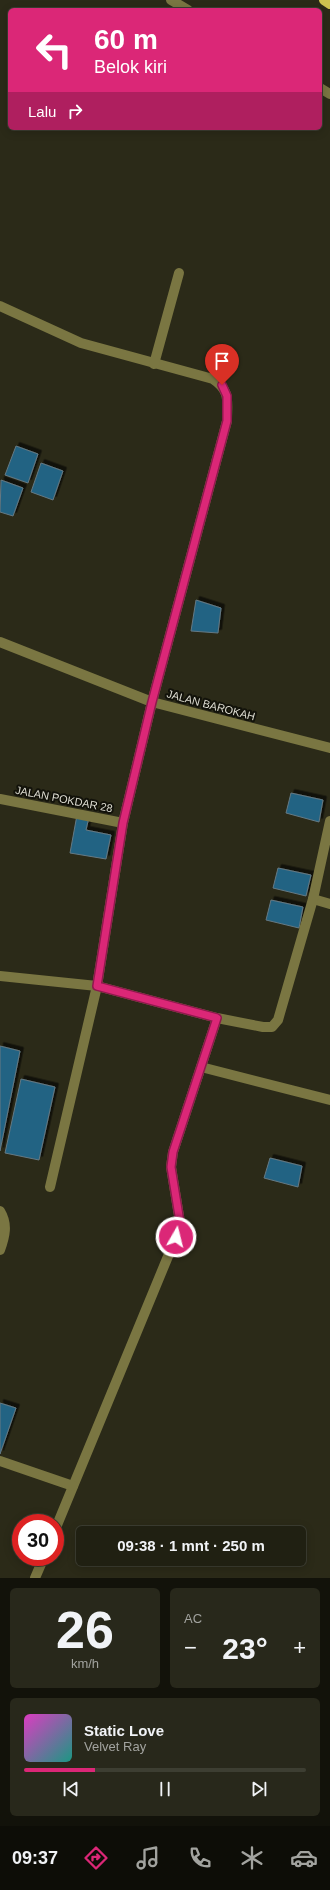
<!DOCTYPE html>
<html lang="id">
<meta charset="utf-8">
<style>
body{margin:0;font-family:Helvetica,sans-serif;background:#28281b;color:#f1f3f6;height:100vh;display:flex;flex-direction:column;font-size:15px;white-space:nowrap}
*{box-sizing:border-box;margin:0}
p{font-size:13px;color:#a2a39f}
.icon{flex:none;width:22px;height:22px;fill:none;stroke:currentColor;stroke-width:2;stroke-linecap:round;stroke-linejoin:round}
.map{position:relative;height:1578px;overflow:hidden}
.side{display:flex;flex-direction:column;gap:10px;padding:10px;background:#12120a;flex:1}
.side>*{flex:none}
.top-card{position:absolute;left:8px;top:8px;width:314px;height:122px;border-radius:6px;box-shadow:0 2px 10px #0003,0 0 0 1px #3d3e32;background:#db2777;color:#fff;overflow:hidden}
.speed{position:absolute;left:12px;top:1514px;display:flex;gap:8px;font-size:20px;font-weight:700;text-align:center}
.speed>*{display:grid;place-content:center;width:52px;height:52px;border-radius:50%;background:#202012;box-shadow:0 2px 10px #0003,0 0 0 1px #3d3e32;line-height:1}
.speed .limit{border:6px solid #d22;background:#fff;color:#111}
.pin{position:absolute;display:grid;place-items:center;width:34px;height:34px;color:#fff;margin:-41px -17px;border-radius:50% 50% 50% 0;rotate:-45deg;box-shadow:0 0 4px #0007}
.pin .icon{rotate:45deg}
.me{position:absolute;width:44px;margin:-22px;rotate:8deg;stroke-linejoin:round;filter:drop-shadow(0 0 3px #0008)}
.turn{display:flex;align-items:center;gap:14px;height:84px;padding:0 20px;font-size:18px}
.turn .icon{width:52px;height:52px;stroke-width:2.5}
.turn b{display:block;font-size:28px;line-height:34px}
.then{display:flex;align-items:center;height:38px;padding:0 20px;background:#0003;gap:8px;font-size:15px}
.big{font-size:30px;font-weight:600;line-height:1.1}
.side .widget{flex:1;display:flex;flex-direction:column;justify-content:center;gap:6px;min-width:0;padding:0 14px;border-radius:6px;background:#28281b}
.side .dial{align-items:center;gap:0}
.dial b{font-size:52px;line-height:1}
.song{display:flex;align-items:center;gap:12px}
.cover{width:48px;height:48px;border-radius:6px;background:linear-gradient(135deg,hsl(310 70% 55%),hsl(170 70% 35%))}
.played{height:4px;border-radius:2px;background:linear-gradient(90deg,#db2777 25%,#3d3e32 25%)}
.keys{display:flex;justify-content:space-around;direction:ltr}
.heat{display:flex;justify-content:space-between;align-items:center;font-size:22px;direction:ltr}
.side .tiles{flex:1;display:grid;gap:10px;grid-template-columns:1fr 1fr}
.widget:last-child{grid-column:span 2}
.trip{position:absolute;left:76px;top:1526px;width:230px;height:40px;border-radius:6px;background:#202012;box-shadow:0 2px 10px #0003,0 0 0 1px #3d3e32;font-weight:600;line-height:40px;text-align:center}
.dock{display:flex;height:64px;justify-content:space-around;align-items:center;background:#0d0d07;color:#a2a39f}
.dock .icon{width:28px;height:28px}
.dock .on{color:#db2777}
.dock b{font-size:18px;color:#f1f3f6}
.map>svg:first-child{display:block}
.building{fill:#246483;stroke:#647984;filter:url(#shadow)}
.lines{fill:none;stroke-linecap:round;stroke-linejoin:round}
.minor{stroke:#7a7642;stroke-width:10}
.major{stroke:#cdc34f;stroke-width:10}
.route-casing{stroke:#8e194d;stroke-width:10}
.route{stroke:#db2777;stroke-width:7}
.labels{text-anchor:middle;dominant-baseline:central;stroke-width:4;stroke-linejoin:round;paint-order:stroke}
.street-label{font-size:11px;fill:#deddd2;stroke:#12120a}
</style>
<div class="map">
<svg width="330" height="1578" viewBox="0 0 330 1578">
<defs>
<filter id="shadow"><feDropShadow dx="3.5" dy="-3.5" stdDeviation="0" flood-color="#0009"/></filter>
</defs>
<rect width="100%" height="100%" fill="#2b2a18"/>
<g class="building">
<path d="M 16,446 L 38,454 L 28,483 L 5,475 Z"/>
<path d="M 41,463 L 63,471 L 53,500 L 31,492 Z"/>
<path d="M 1,480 L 23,488 L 13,516 L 0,512 Z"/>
<path d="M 196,600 L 221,608 L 218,633 L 191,631 Z"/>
<path d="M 291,793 L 323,800 L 319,822 L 286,813 Z"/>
<path d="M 77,815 L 89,817 L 86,830 L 111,835 L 106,859 L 70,853 Z"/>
<path d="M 278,868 L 311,875 L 306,896 L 273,888 Z"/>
<path d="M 271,900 L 303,907 L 299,928 L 266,920 Z"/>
<path d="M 0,1046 L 20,1051 L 0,1151 Z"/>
<path d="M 21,1079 L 55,1087 L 39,1160 L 5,1153 Z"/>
<path d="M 270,1158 L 302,1166 L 298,1187 L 264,1178 Z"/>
<path d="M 0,1403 L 16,1408 L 0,1454 Z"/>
</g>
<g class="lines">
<g class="minor">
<path d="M 171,0 L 188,10"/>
<path d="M 320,88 L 330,94"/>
<path d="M 0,306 L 81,343 L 213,379 C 231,391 227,401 227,421 L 152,702 L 123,823 L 97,986 L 217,1018 L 173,1152 L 171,1167 L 180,1222 L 176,1237 L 55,1530"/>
<path d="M 154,364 L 179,273"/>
<path d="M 0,642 L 152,702 L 330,748"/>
<path d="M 0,799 L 123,823"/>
<path d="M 313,899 L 330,904"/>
<path d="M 0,976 L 97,986 L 50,1187"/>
<path d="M 217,1018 L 263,1027 L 272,1027 L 278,1020 L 313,899 L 330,821"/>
<path d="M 201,1067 L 330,1100"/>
<path d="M 0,1211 C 8,1224 5,1236 0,1250"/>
<path d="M 0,1461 L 73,1486"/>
<path d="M 35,1578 L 44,1557"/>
</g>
<path class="major" d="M 324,0 L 330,4"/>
</g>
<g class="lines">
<defs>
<path id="route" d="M 176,1237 L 180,1222 L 171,1167 L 173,1152 L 217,1018 L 97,986 L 123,823 L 152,702 L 227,421 L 227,396 L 222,385"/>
</defs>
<use href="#route" class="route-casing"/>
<use href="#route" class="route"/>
</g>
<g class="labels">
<g class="street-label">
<text transform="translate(211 705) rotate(15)">JALAN BAROKAH</text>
<text transform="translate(64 799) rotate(11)">JALAN POKDAR 28</text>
</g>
</g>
</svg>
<div class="speed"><div class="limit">30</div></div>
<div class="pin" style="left:222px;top:385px;background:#d93025"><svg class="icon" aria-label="arrive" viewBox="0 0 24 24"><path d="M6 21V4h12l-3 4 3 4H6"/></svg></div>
<svg class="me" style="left:176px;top:1237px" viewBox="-20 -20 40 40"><circle r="17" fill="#db2777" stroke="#fff" stroke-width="3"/><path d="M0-11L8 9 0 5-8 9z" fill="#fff"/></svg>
<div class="trip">09:38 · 1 mnt · 250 m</div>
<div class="top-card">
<div class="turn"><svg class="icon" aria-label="left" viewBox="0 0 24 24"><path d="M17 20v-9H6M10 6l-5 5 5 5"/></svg><div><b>60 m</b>Belok kiri</div></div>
<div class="then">Lalu<svg class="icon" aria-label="right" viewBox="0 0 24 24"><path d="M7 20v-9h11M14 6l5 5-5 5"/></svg></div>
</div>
</div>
<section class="side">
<div class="tiles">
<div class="widget dial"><b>26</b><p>km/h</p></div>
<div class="widget"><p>AC</p>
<div class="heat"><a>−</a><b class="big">23°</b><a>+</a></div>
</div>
<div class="widget">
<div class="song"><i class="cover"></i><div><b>Static Love</b><p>Velvet Ray</p></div></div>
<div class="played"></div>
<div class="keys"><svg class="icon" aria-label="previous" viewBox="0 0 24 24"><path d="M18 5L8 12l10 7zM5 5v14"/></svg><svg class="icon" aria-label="pause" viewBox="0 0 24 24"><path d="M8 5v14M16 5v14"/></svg><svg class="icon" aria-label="next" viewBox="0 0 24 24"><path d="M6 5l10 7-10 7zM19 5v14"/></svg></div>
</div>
</div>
</section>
<nav class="dock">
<b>09:37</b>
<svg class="icon on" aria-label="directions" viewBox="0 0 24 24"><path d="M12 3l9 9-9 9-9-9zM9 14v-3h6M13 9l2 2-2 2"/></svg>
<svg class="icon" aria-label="music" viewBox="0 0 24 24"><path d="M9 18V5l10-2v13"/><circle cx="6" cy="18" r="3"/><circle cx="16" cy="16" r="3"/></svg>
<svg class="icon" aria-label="phone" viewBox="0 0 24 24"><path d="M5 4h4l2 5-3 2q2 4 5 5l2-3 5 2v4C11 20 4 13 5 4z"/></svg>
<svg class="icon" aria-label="climate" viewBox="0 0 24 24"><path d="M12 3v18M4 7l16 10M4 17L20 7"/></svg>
<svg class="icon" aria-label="car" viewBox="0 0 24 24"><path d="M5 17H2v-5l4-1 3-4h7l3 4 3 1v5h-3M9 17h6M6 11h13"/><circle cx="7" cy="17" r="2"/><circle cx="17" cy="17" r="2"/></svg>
</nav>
